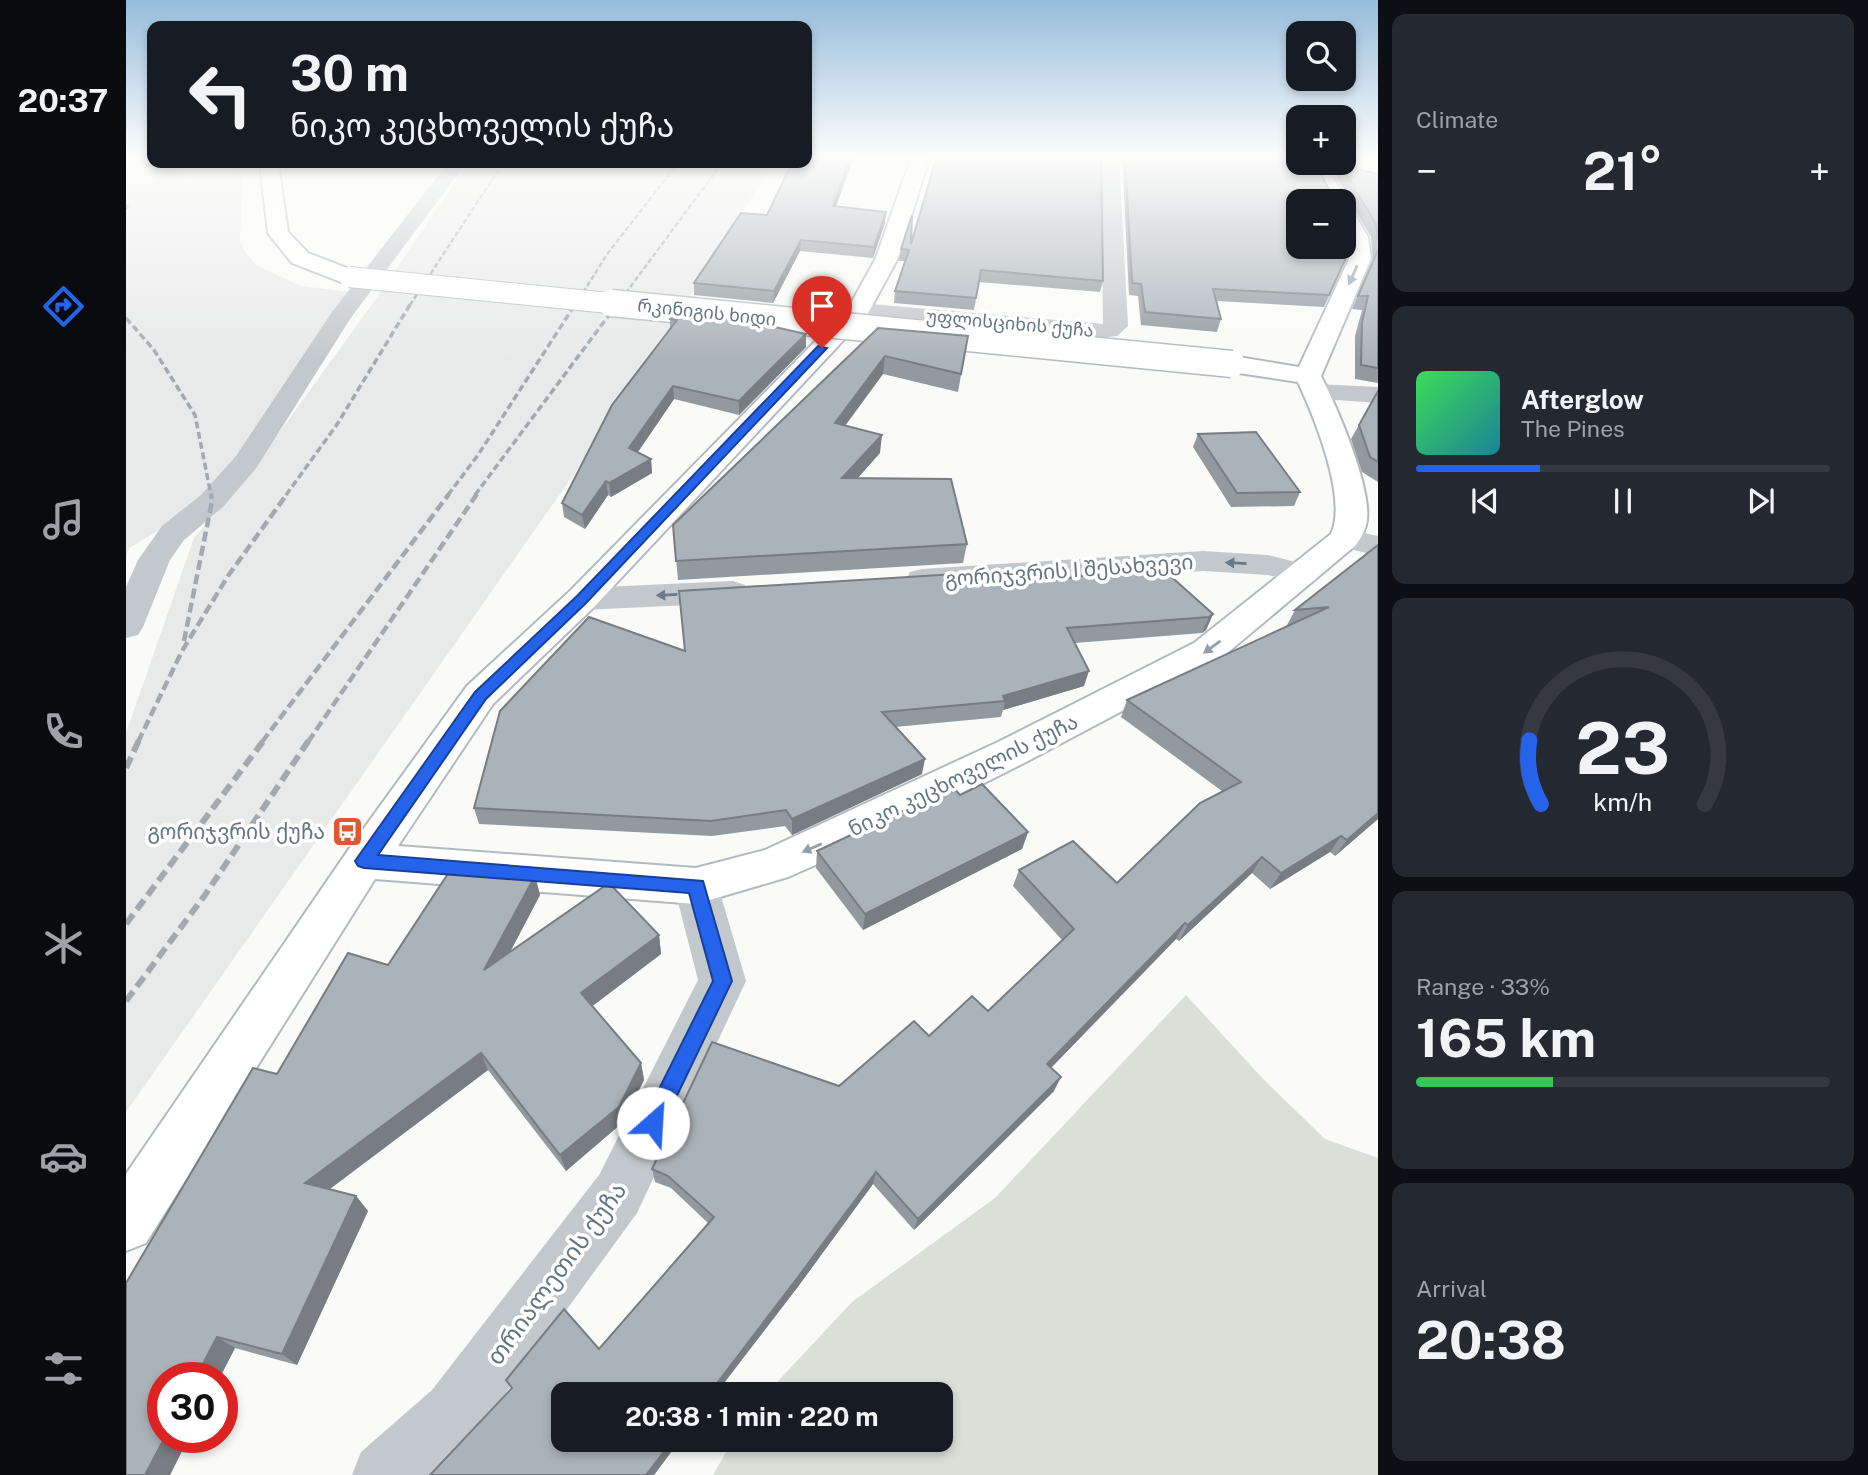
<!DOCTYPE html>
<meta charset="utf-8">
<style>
body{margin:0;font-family:"Public Sans","Noto Sans Georgian",sans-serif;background:#242831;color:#f1f3f6;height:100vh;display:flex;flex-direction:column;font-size:26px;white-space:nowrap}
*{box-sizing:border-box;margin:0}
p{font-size:23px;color:#9ea1a6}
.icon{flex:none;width:38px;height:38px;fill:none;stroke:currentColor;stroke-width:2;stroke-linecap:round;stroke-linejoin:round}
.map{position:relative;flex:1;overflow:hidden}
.side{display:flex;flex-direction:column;gap:14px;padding:14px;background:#0d0f14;width:490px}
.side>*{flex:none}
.banner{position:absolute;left:21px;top:21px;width:665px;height:147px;border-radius:14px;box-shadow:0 4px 10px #0003;background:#171b24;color:#f1f3f6;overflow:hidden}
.fabs{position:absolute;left:1160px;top:21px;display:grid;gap:14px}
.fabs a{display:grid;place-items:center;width:70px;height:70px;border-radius:14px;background:#171b24;box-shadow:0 4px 10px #0003;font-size:35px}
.speed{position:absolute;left:21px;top:1362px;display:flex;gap:14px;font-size:35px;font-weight:700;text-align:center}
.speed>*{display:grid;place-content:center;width:91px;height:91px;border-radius:50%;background:#171b24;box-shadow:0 4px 10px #0003;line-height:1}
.speed .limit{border:10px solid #d22;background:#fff;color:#111}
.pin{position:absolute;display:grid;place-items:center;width:60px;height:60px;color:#fff;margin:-72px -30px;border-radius:50% 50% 50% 0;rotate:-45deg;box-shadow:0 0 7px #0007}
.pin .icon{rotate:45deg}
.me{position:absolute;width:77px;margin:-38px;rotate:26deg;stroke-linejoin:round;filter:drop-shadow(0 0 5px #0008)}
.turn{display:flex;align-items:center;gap:24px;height:147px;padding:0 28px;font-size:32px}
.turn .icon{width:91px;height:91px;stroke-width:2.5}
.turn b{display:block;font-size:49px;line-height:60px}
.big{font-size:52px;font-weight:700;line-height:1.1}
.side .tile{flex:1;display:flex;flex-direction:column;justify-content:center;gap:10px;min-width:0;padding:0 24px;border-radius:14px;background:#242831}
.side .dial{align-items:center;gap:0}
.dial svg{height:182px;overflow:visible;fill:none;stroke:#363941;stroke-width:7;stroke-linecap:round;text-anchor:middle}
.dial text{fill:#f1f3f6;stroke:none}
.song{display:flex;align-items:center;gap:21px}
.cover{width:84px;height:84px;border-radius:10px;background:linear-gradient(135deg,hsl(130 70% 55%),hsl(190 70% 35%))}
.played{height:7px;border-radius:4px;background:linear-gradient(90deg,#2563eb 30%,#363941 30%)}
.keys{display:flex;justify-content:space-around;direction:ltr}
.heat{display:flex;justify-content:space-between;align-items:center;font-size:38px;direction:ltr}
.charge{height:10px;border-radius:5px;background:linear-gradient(90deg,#34c759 33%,#363941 0)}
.trip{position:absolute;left:425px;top:1382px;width:402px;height:70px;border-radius:14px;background:#171b24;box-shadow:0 4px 10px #0003;font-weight:700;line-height:70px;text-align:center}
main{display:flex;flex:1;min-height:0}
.dock{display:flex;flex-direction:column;width:126px;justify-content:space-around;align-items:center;background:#090b0e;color:#9ea1a6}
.dock .icon{width:49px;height:49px}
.dock .selected{color:#2563eb}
.dock b{font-size:32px;color:#f1f3f6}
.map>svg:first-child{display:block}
.built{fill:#e8e9e9}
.green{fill:#dadfd7}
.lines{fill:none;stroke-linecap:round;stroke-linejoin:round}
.secondary-casing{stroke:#b3babf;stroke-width:4}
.street{fill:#c3c8cc;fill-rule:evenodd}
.secondary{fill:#fff;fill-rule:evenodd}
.rail-far3{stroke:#a2aab0;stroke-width:2.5;stroke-dasharray:5 2.5;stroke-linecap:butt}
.rail-far2{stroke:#a2aab0;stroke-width:3.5;stroke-dasharray:7 3.5;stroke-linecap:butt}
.rail-far1{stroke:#a2aab0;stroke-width:4.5;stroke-dasharray:10 4.5;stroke-linecap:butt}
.rail{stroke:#a2aab0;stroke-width:6;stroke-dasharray:12 6;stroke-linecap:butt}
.secondary-bridge-far1-casing{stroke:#b3babf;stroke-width:22;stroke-linecap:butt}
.secondary-bridge-casing{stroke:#b3babf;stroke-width:29;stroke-linecap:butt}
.secondary-bridge-far1{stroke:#fff;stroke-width:20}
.secondary-bridge{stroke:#fff;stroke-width:26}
.wall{fill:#929a9f}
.shaded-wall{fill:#777d82}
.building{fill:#aab3b9;stroke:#777d82;stroke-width:2;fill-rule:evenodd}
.oneway{fill:#939fa8}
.oneway2{fill:#6a7a87}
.route{fill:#2563eb;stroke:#184099;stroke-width:2}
.labels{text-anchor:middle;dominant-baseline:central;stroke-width:7;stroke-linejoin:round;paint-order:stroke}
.far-street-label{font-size:18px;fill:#657683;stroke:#fff}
.street-label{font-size:21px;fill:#657683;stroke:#fff}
.poi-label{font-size:21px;fill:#657683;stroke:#fff;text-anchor:end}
.near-street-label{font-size:24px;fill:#657683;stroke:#fff}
</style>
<main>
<nav class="dock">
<b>20:37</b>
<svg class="icon selected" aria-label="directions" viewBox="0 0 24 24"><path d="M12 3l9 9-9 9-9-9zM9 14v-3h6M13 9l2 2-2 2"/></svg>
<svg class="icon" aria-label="music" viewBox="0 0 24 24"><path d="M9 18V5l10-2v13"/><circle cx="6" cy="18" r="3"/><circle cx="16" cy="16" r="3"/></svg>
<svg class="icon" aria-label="phone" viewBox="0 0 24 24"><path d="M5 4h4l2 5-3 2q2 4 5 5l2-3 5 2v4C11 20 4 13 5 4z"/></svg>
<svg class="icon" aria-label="climate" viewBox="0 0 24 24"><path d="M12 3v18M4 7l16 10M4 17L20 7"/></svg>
<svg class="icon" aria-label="car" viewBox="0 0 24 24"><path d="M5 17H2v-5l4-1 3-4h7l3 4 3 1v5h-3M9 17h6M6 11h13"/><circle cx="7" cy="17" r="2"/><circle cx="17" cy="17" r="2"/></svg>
<svg class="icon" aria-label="filters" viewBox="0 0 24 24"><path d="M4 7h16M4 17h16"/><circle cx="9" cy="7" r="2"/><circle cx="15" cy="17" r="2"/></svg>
</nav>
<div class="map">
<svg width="1252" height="1475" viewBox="0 0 1252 1475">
<rect width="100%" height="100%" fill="#fafaf8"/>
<g class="built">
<path d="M 0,156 L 26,156 L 26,163 L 62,163 L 55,178 L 116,174 L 114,241 L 119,252 L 130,265 L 175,286 L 223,292 L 126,440 L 72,507 L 3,548 L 0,558 Z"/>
<path d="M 342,163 L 647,163 L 493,410 L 0,1112 L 0,733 L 68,538 L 116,484 L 252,296 Z"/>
</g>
<path class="green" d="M 1060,995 L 1139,1081 L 1199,1139 L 1252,1158 L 1252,1475 L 587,1475 L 607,1440 L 816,1440 L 816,1395 L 639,1395 L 726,1302 L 869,1198 Z"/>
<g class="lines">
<defs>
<g id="secondary">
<path d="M 786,156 L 804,156 L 772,258 L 741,315 L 468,607 L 367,704 L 272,846 L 570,868 L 639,850 L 872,742 L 1068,643 L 1205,534 C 1222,498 1188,417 1172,382 L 1106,372 L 1097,369 L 1093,364 L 1097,359 L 1106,356 L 1173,367 L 1223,259 L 1222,237 L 1218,230 L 1218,206 L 1225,208 L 1242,237 L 1245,259 L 1195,376 C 1211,407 1245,486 1241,520 C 1240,529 1235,538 1230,545 L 1094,659 L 900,762 L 735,845 L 662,877 L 570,904 L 249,879 L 20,1243 L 0,1251 L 0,1174 L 223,849 L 341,686 L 444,591 L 723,307 L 750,258 Z"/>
<path d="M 134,163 L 152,163 L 162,232 L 182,253 L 231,272 L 234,277 L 231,282 L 215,282 L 166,263 L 145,237 L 142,233 Z"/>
<path d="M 1180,163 L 1198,163 L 1222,201 L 1219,205 L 1218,201 L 1202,201 Z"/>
</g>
</defs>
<use href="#secondary" class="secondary-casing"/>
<g class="street">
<path d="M 975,156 L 993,156 L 1002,326 L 991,336 L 967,339 L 733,317 L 725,315 L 721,310 L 725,305 L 733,303 L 977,324 Z"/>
<path d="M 322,163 L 340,163 L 224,319 L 131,467 L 97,507 L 58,540 L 44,560 L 17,627 L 12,635 L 0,638 L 0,587 L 12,560 L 36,526 L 75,495 L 110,456 L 206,312 Z"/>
<path d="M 1191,384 L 1252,387 L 1252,403 L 1182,398 L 1178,392 L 1182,386 Z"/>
<path d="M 1219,529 L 1252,536 L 1252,556 L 1208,545 L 1203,538 L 1208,531 Z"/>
<path d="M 1077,551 L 1142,555 L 1189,567 L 1193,574 L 1189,581 L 1177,584 L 1142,575 L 1077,571 L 796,589 L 784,586 L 780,579 L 784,572 L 796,569 Z"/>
<path d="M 607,581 L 619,585 L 624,592 L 619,599 L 607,603 L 456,610 L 444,607 L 439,599 L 444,591 L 456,588 Z"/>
<path d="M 570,868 L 585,873 L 592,886 L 620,981 L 511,1213 L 350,1434 L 306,1475 L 226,1475 L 235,1452 L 306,1390 L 473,1175 L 572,980 L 548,886 L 555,873 Z"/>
</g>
<use href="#secondary" class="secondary"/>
<g class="rail-far3">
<path d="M 0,209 L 3,202"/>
<path d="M 284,305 L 377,163"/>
<path d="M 449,305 L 482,253 L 552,163"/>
<path d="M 491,305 L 596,163"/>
</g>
<g class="rail-far2">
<path d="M 0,318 L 28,350 L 69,415 L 85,495"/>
<path d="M 160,495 L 210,426 L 285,303"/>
<path d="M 322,495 L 352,455 L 450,303"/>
<path d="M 349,495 L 492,303"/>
</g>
<g class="rail-far1">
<path d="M 58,641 L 86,501 L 85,494"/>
<path d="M 12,742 L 56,651 L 102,576 L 161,494"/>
<path d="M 136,742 L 323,494"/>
<path d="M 182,742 L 351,494"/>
</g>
<g class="rail">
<path d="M 0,768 L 13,740"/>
<path d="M 0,924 L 138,740"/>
<path d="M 0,1001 L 79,895 L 183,740"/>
</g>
<defs>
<path id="secondary-bridge-far1" d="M 223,277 L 503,305"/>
<path id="secondary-bridge" d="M 485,303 L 1106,364"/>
</defs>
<use href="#secondary-bridge-far1" class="secondary-bridge-far1-casing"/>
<use href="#secondary-bridge" class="secondary-bridge-casing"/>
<use href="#secondary-bridge-far1" class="secondary-bridge-far1"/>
<use href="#secondary-bridge" class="secondary-bridge"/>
</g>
<g class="wall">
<path d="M 681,156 L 728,156 L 710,207 L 759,223 L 747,258 L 674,251 L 647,303 L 568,295 L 568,283 L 641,215 Z"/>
<path d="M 996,156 L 1172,156 L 1204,191 L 1220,193 L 1210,176 L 1214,165 L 1252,174 L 1252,383 L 1229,379 L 1229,336 L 1236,310 L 1226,309 L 1247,260 L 1245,237 L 1227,207 L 1223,205 L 1224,200 L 1221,194 L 1220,219 L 1225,247 L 1198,307 L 1091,301 L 1095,319 L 1091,332 L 1015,325 L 1012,296 L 1003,295 Z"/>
<path d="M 785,244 L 977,281 L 974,292 L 853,282 L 848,310 L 768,303 L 769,291 L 779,261 L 773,261 L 775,249 Z"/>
<path d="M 544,319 L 632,324 L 680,334 L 680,347 L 613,415 L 548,399 L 512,452 L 525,459 L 526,473 L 485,497 L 482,495 L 459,529 L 438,517 L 436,503 L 544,328 Z"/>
<path d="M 752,328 L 842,336 L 832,392 L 757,374 L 719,425 L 754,453 L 731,478 L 841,544 L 837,563 L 552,580 L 547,525 Z"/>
<path d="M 1252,391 L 1252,482 L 1236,472 L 1225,439 Z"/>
<path d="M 1072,434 L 1174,492 L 1168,506 L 1105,507 L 1067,447 Z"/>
<path d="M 1252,545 L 1252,819 L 1209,856 L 1204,852 L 1144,889 L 1126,873 L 1053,941 L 1050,939 L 925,1068 L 928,1091 L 788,1230 L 747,1184 L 671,1288 L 438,1440 L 554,1440 L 528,1475 L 304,1475 L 473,1349 L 582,1223 L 545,1188 L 529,1182 L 526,1169 L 713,1086 L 803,1036 L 862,1011 L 936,940 L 887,886 L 893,870 L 991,883 L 1096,791 L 995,717 L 1001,700 L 1160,627 L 1169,610 Z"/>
<path d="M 848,580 L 931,580 L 1087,614 L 1080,630 L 1076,633 L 949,643 L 958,686 L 877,710 L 875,717 L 769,727 L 796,774 L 666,835 L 659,826 L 586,836 L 353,824 L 348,808 L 559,651 L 553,591 Z"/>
<path d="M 834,795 L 902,832 L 896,849 L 737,930 L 690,868 L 691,851 Z"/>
<path d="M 325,869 L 409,876 L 414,895 L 384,952 L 483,883 L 533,935 L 535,954 L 466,1006 L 515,1063 L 518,1080 L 496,1123 L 440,1171 L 362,1070 L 203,1189 L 230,1196 L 242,1211 L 171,1365 L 109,1348 L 94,1377 L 37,1377 L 37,1437 L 63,1437 L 44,1475 L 0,1475 L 0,1283 L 127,1068 L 151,1074 L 222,953 L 262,965 Z"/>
</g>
<g class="shaded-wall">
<path d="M 725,156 L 728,156 L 706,217 L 707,206 Z"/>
<path d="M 760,212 L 759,223 L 747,258 L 748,247 Z"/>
<path d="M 675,240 L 674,251 L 647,303 L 648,291 Z"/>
<path d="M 680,334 L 680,347 L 613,415 L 613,401 Z"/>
<path d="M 759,356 L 757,374 L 708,441 L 709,423 Z"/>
<path d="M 547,386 L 548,399 L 505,462 L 503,448 Z"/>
<path d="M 756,435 L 754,453 L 715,497 L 716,478 Z"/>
<path d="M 525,459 L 526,473 L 485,497 L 483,483 Z"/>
<path d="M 480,481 L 482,495 L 459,529 L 456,515 Z"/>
<path d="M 1087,614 L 1080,630 L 1076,633 L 1083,617 Z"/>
<path d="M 963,671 L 958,686 L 877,710 L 879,701 L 877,696 Z"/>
<path d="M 799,759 L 796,774 L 666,835 L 666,819 Z"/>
<path d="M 1252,813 L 1252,819 L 1209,856 L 1221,840 Z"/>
<path d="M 902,832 L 896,849 L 737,930 L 739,914 Z"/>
<path d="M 1215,836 L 1204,852 L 1144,889 L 1155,873 Z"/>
<path d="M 1136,857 L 1126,873 L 1053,941 L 1062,925 Z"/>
<path d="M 409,876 L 414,895 L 365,988 L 358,970 Z"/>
<path d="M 1059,923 L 1050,939 L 915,1078 L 921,1064 Z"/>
<path d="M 533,935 L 535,954 L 460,1011 L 455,993 Z"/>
<path d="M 355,1053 L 362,1070 L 192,1198 L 179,1183 Z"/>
<path d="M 515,1063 L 518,1080 L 496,1123 L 440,1171 L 434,1155 Z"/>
<path d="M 935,1077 L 928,1091 L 788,1230 L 792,1219 Z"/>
<path d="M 750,1172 L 747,1184 L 671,1288 L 589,1395 L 582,1395 Z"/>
<path d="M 230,1196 L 242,1211 L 171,1365 L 156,1354 Z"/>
<path d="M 91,1337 L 109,1348 L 94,1377 L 70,1377 Z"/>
<path d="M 39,1437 L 63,1437 L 44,1475 L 19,1475 Z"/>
<path d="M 547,1440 L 554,1440 L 528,1475 L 520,1475 Z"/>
</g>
<g class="building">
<path d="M 681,156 L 725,156 L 707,206 L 760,212 L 748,247 L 675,240 L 648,291 L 568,283 L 615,213 L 641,215 L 666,163 L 681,163 Z"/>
<path d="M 811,156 L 975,156 L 977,281 L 855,270 L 850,298 L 769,291 L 783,250 L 775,249 L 786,215 L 785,244 Z"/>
<path d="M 999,156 L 1172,156 L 1172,163 L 1189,163 L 1204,191 L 1221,193 L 1220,219 L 1224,226 L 1225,247 L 1203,295 L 1087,289 L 1095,319 L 1019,312 L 1015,284 L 1006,283 ZM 1172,201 L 1218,201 L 1218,247 L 1172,247 Z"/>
<path d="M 1214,165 L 1252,174 L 1252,239 L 1250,224 L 1232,194 L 1228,192 L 1229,187 Z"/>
<path d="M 1252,250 L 1252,368 L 1235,365 L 1236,323 L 1242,296 L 1232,296 Z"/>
<path d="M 548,312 L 632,320 L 631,323 L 680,334 L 613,401 L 547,386 L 503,448 L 525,459 L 483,483 L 480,481 L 456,515 L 436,503 L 486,405 L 551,320 L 544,319 Z"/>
<path d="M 752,328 L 842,336 L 835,374 L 759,356 L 709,423 L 756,435 L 716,478 L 825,479 L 841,544 L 550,561 L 547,525 Z"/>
<path d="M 1252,391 L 1252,462 L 1244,457 L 1233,425 Z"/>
<path d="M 1130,432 L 1174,492 L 1111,493 L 1072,434 Z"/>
<path d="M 1252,545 L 1252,813 L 1221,840 L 1215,836 L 1155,873 L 1136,857 L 1062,925 L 1059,923 L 921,1064 L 935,1077 L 792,1219 L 750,1172 L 672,1277 L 582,1395 L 438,1395 L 438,1440 L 547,1440 L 520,1475 L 304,1475 L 386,1388 L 380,1380 L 438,1309 L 473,1349 L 588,1217 L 542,1176 L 526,1169 L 586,1042 L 713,1086 L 788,1021 L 803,1036 L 846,996 L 862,1011 L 948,929 L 893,870 L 947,841 L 991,883 L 1074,803 L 1115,782 L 1001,700 L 1203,607 L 1169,610 Z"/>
<path d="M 1031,564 L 1087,614 L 1083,617 L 941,628 L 963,671 L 877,696 L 879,701 L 756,712 L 799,759 L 666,819 L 660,810 L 585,821 L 348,808 L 374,711 L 463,617 L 559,651 L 553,591 L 846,573 L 848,580 L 927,574 L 931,580 Z"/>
<path d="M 856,784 L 902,832 L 739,914 L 691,851 L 827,787 L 834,795 Z"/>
<path d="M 325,869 L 409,876 L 358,970 L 483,883 L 533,935 L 455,993 L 515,1063 L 493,1107 L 434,1155 L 355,1053 L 179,1183 L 230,1196 L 156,1354 L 91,1337 L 70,1377 L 37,1377 L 37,1437 L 39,1437 L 19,1475 L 0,1475 L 0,1283 L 127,1068 L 151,1074 L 222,953 L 262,965 Z"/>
</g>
<defs><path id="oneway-solid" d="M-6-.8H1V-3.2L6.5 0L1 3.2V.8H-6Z" transform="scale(1.75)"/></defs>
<g class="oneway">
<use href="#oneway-solid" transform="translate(1227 275) rotate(114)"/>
<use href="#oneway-solid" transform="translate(1086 647) rotate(144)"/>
<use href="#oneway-solid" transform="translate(686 848) rotate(157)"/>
</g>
<g class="oneway2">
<use href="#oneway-solid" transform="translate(1110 563) rotate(-177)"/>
<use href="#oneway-solid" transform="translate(541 595) rotate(177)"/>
</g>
<linearGradient id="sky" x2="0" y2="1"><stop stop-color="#96bcdc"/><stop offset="0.43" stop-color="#fdfdfc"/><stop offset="1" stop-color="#fdfdfc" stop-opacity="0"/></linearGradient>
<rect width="1252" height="363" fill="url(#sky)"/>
<path class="route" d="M 692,346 L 701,348 L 460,603 L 360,699 L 252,855 L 577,881 L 606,981 L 534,1131 L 527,1134 L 519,1131 L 516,1123 L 587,981 L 563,893 L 238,868 L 232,866 L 229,861 L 349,692 L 451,596 Z"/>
<defs>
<symbol id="bus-square" viewBox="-11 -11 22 22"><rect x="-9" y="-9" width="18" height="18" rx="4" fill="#e4572e" stroke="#fff"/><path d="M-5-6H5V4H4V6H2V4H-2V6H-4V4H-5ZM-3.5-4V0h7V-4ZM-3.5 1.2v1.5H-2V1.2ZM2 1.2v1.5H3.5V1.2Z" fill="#fff"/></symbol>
</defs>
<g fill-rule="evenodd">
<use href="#bus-square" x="204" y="814" width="35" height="35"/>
</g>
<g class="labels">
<g class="far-street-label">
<text transform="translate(581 312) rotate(6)">რკინიგის ხიდი</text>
<text transform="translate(884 323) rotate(5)">უფლისციხის ქუჩა</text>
</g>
<g class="street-label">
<text transform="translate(943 570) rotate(-4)">გორიჯვრის I შესახვევი</text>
<text transform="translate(837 775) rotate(-26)">ნიკო კეცხოველის ქუჩა</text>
</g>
<g class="poi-label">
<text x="199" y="831">გორიჯვრის ქუჩა</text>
</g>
<g class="near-street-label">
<text transform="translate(430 1273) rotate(-54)">თრიალეთის ქუჩა</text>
</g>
</g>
</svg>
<div class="fabs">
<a><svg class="icon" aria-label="search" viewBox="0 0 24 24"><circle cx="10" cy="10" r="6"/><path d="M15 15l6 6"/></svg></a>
<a>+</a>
<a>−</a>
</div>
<div class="speed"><div class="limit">30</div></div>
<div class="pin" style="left:696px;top:348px;background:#d93025"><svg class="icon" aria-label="arrive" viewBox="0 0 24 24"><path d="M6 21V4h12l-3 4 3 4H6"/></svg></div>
<svg class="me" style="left:527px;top:1123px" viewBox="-20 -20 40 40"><circle r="19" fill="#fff"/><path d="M0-13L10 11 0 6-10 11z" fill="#2563eb"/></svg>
<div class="trip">20:38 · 1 min · 220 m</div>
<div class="banner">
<div class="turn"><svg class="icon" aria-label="left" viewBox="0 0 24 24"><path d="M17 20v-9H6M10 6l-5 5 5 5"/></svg><div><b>30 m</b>ნიკო კეცხოველის ქუჩა</div></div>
</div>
</div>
<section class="side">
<div class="tile"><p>Climate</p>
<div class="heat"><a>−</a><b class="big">21°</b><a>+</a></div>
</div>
<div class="tile">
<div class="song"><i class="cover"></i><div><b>Afterglow</b><p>The Pines</p></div></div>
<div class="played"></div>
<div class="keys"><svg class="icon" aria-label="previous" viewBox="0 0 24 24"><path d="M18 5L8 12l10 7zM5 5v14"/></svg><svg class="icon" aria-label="pause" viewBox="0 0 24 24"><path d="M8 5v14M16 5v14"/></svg><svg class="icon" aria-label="next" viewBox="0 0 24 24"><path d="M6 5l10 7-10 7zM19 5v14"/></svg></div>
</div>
<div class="tile dial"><svg viewBox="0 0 100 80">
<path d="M14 69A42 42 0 1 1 86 69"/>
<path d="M14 69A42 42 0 0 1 9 41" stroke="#2563eb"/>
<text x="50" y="56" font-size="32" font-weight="700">23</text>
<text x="50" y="72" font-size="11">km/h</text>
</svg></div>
<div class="tile"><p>Range · 33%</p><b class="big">165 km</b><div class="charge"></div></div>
<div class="tile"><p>Arrival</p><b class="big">20:38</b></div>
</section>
</main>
